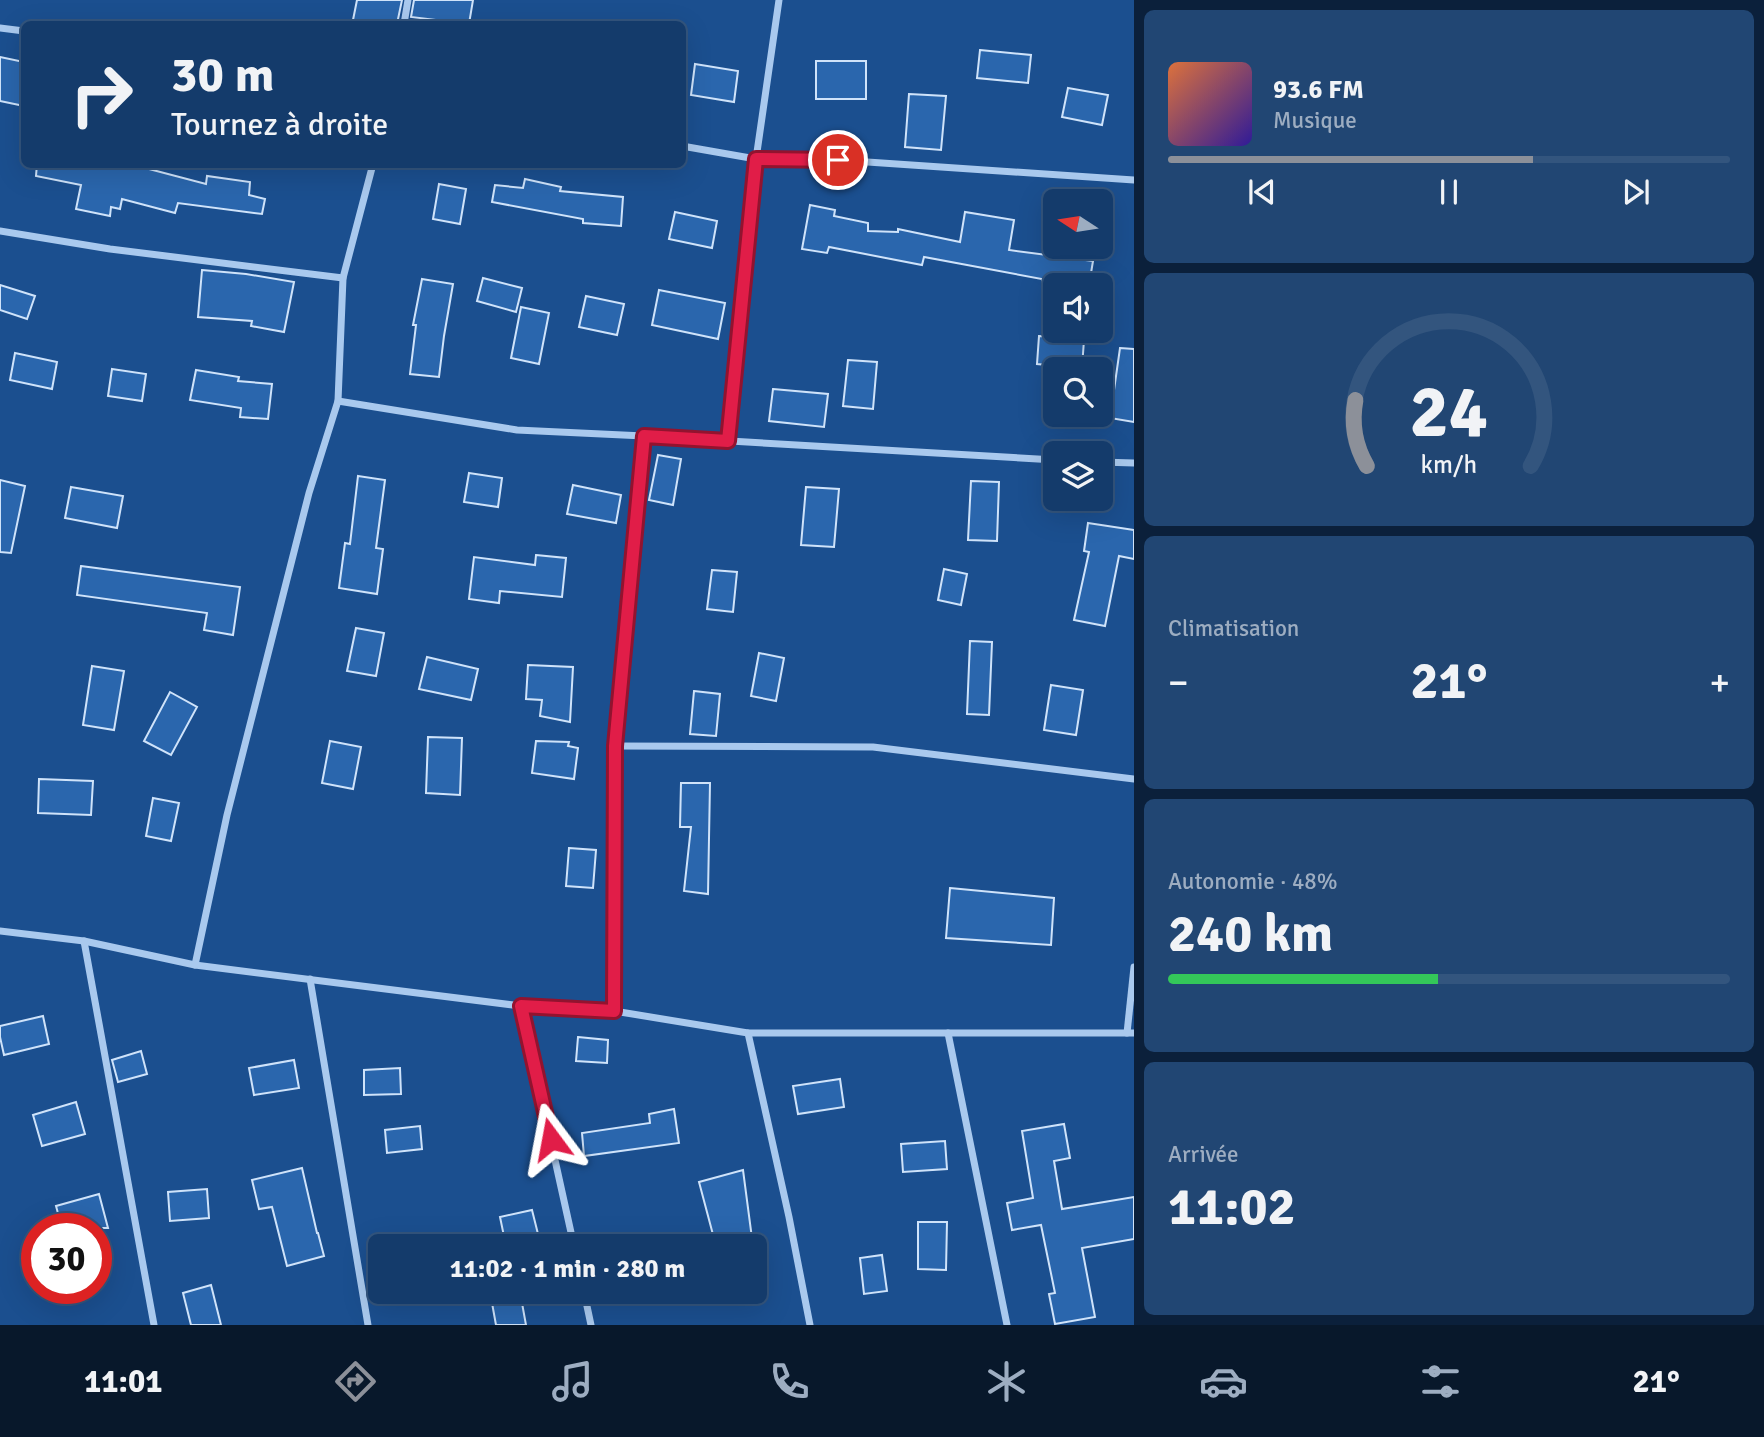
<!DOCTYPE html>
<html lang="fr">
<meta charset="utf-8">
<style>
body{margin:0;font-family:Signika,sans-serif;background:#214673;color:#f1f3f6;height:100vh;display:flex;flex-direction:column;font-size:26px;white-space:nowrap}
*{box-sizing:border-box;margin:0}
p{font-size:23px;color:#9dadc1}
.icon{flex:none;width:38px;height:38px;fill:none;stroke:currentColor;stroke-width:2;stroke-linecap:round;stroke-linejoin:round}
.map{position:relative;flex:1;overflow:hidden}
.sheet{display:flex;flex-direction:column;gap:10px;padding:10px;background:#0b203b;width:630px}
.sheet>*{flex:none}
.banner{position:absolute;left:21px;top:21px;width:665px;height:147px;border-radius:10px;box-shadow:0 7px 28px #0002,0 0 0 2px #33557e;background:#143b6b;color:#f1f3f6;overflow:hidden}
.needle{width:46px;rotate:282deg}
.tools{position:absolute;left:1043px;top:189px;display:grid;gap:14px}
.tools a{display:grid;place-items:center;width:70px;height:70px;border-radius:10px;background:#143b6b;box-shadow:0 7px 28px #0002,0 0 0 2px #33557e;font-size:35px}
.speed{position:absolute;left:21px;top:1213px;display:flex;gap:14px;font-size:35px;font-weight:700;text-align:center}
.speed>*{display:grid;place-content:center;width:91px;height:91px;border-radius:50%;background:#143b6b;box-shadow:0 7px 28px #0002,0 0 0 2px #33557e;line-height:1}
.speed .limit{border:10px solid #d22;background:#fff;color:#111}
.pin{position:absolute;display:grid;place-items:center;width:60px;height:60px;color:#fff;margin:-30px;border:4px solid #fff;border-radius:50%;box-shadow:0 2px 7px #0007}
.me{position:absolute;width:77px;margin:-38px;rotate:347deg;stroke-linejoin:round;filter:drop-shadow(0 0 5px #0008)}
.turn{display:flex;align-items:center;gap:24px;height:147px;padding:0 35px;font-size:32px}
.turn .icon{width:91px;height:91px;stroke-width:2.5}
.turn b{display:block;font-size:49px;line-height:60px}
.big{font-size:52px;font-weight:700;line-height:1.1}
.sheet .widget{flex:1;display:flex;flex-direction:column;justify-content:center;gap:10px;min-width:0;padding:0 24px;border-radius:10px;background:#214673}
.sheet .dial{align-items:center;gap:0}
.dial svg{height:182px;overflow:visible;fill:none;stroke:#33557e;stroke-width:7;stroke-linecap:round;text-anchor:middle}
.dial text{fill:#f1f3f6;stroke:none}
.song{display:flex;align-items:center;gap:21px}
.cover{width:84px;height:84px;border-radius:10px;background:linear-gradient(135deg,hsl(20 70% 55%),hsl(250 70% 35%))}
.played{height:7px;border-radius:4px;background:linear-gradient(90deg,#8c9099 65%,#33557e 65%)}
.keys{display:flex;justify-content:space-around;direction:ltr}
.heat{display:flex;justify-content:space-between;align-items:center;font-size:38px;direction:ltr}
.charge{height:10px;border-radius:5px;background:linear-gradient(90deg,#34c759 48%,#33557e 0)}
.trip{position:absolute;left:368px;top:1234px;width:399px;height:70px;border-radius:10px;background:#143b6b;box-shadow:0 7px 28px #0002,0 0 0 2px #33557e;font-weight:700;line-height:70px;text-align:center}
.menu{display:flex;height:112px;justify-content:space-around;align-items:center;background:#08182b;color:#9dadc1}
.menu .icon{width:49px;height:49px}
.menu .selected{color:#8c9099}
.menu b{font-size:32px;color:#f1f3f6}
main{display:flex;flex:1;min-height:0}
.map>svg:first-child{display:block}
.building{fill:#2a66ad;stroke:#cfe3fa;stroke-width:2}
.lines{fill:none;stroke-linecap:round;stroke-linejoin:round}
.minor{stroke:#a9c9ee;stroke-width:7}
.route-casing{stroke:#92132f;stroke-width:18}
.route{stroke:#e11d48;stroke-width:12}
</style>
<main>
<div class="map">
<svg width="1134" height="1325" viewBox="0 0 1134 1325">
<rect width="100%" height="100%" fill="#1b4f8f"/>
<g class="building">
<path d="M 357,0 L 402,0 L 397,24 L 375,24 L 353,20 Z"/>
<path d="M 414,0 L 473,0 L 469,24 L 411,17 Z"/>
<path d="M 980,50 L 1031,55 L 1028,83 L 977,78 Z"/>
<path d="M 0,57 L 24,62 L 24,106 L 0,101 Z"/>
<rect x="816" y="61" width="50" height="38"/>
<path d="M 695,64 L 738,71 L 734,102 L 691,95 Z"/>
<path d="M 1068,88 L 1108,95 L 1102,125 L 1062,117 Z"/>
<path d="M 909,94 L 946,96 L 941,150 L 905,147 Z"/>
<path d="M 37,164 L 130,164 L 206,184 L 207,176 L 250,182 L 249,195 L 265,199 L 262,214 L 178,203 L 175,213 L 122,199 L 120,209 L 111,207 L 110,216 L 76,209 L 81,185 L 36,176 Z"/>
<path d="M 525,179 L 561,187 L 560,191 L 623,197 L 621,226 L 583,223 L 583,219 L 492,202 L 495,185 L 523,188 Z"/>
<path d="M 439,184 L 466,189 L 460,224 L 433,219 Z"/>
<path d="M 810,205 L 835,210 L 834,216 L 868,223 L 868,231 L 898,232 L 898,229 L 960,242 L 965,212 L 1014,220 L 1009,250 L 1093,261 L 1089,285 L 1042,285 L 1042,279 L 924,257 L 922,265 L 829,247 L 827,253 L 802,249 Z"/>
<path d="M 675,212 L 717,221 L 712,248 L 669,239 Z"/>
<path d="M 202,270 L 246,274 L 294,282 L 284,332 L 251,326 L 252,321 L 198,317 Z"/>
<path d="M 483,278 L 522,288 L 516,312 L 477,301 Z"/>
<path d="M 422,279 L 453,284 L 444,336 L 439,377 L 410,374 L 416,325 L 413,325 Z"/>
<path d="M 0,285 L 35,296 L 27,319 L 0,310 Z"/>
<path d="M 659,290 L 725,303 L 718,339 L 652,325 Z"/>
<path d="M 586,296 L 624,304 L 617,335 L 579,327 Z"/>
<path d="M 521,307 L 549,313 L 539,364 L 511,358 Z"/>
<path d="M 1039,336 L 1084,340 L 1082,368 L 1037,364 Z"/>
<path d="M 1120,348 L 1134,349 L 1134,422 L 1110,418 Z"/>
<path d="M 15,353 L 57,362 L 52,389 L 10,380 Z"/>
<path d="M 848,360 L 877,362 L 873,409 L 843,406 Z"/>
<path d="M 112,369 L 146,374 L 142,401 L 108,396 Z"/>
<path d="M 196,370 L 239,377 L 238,381 L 272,384 L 268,419 L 240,417 L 241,408 L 190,400 Z"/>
<path d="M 773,389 L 828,394 L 824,427 L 769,421 Z"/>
<path d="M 658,455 L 681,459 L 673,505 L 649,500 Z"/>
<path d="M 469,473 L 502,478 L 498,507 L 464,502 Z"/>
<path d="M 358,476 L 385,480 L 376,548 L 383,549 L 377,594 L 339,588 L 345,543 L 350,544 Z"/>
<path d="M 0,480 L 25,486 L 11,553 L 0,552 Z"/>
<path d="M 971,481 L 999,482 L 997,541 L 968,540 Z"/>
<path d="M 573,485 L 621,495 L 616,523 L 567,514 Z"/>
<path d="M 71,487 L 123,496 L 117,528 L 65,518 Z"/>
<path d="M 806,487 L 839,489 L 834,547 L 801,545 Z"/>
<path d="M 1088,523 L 1134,530 L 1134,559 L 1119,556 L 1105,626 L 1074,620 L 1089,552 L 1084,551 Z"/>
<path d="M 536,555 L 566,558 L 562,597 L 500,591 L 499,603 L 469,599 L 474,557 L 535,565 Z"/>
<path d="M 81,566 L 240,587 L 233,635 L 204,630 L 207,613 L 77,595 Z"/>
<path d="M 944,569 L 967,574 L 961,605 L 938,600 Z"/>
<path d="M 712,570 L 737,572 L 733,612 L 707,609 Z"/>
<path d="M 356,628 L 384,633 L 376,676 L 347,671 Z"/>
<path d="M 970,641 L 992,642 L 989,715 L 967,714 Z"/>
<path d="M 759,653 L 784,658 L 776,701 L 751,696 Z"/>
<path d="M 427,657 L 478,669 L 471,700 L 419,689 Z"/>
<path d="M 528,665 L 573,667 L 570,722 L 540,716 L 542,700 L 526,699 Z"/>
<path d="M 92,666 L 124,671 L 114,730 L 83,725 Z"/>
<path d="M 1051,685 L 1083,690 L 1076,735 L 1044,730 Z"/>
<path d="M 694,691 L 720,694 L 716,736 L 690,734 Z"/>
<path d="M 170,692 L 197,707 L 171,755 L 144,741 Z"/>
<path d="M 428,737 L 462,738 L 460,795 L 426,793 Z"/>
<path d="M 330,741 L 361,747 L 353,789 L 322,783 Z"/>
<path d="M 536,741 L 569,742 L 568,746 L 578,748 L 574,779 L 532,773 Z"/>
<path d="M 39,779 L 93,781 L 91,815 L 38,813 Z"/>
<path d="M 681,783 L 710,783 L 708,894 L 684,891 L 691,827 L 680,827 Z"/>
<path d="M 153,798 L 179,803 L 171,841 L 146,836 Z"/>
<path d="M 569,848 L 596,850 L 593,888 L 566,886 Z"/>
<path d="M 950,888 L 1054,898 L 1051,945 L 946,938 Z"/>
<path d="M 43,1016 L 49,1044 L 4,1055 L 0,1037 L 0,1026 Z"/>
<path d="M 578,1037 L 608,1040 L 607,1063 L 576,1061 Z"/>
<path d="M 141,1051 L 147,1074 L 118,1082 L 112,1060 Z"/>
<path d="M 294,1060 L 299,1088 L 254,1095 L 249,1068 Z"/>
<path d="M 400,1068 L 401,1094 L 364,1095 L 364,1070 Z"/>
<path d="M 840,1079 L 844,1107 L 798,1114 L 793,1086 Z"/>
<path d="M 76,1102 L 85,1134 L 42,1146 L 33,1115 Z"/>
<path d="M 674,1109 L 679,1143 L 584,1156 L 582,1133 L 650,1123 L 649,1114 Z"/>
<path d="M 1064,1124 L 1070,1158 L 1054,1161 L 1062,1209 L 1134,1197 L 1134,1239 L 1082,1248 L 1095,1317 L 1055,1324 L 1049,1294 L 1055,1293 L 1041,1225 L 1012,1230 L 1007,1203 L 1033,1198 L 1022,1131 Z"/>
<path d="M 420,1126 L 422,1149 L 387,1153 L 385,1130 Z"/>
<path d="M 945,1141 L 947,1169 L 903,1172 L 901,1144 Z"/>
<path d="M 302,1168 L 317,1233 L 318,1233 L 324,1256 L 287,1266 L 272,1207 L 259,1209 L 252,1180 Z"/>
<path d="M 743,1170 L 753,1246 L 716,1246 L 699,1182 Z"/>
<path d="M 207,1189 L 209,1218 L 170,1221 L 168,1192 Z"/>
<path d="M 99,1194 L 108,1228 L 62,1228 L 56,1206 Z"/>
<path d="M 532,1210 L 541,1246 L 506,1246 L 500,1217 Z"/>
<path d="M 918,1222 L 947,1222 L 946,1270 L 918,1269 Z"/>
<path d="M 882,1255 L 887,1291 L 864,1294 L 860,1258 Z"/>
<path d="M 211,1285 L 221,1325 L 191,1325 L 183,1293 Z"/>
<path d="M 490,1292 L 520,1292 L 526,1325 L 496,1325 Z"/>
</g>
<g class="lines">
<g class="minor">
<path d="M 404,24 L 408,0"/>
<path d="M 0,28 L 24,31"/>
<path d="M 682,146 L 756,159 L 838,160 L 1134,180"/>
<path d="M 0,231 L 110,249 L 343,278"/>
<path d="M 338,401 L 517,430 L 644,436 L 1055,460"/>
<path d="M 728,441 L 756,159 L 779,0"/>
<path d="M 1101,462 L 1134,463"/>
<path d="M 615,746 L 873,747 L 1134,779"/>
<path d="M 0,931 L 84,941 L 195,965 L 521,1006 L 614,1011 L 748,1033 L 1134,1033"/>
<path d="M 84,941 L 154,1325"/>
<path d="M 195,965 L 227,815 L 309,493 L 338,401 L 343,278 L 373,164"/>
<path d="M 310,979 L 368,1325"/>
<path d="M 521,1006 L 574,1246"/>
<path d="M 614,1011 L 615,746 L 644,436"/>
<path d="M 748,1033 L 789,1217 L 810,1325"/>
<path d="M 948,1033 L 1007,1325"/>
<path d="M 1127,1033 L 1134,967"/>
<path d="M 584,1292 L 591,1325"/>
</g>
</g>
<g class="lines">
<defs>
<path id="route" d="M 551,1139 L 521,1006 L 614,1011 L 615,746 L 644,436 L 728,441 L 756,159 L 838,160"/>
</defs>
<use href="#route" class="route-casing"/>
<use href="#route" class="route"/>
</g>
</svg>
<div class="tools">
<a><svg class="needle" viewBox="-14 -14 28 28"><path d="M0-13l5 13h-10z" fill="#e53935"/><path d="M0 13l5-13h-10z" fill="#9dadc1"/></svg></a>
<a><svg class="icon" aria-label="sound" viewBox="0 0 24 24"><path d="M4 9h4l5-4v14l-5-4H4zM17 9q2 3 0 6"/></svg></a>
<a><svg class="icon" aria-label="search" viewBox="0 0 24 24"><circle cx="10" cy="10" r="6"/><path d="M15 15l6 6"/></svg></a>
<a><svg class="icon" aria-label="layers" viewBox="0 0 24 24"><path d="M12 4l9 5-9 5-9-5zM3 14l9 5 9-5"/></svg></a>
</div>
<div class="speed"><div class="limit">30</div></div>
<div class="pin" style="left:838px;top:160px;background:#d93025"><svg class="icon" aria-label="arrive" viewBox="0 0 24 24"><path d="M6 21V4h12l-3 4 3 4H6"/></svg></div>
<svg class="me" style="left:551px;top:1139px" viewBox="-20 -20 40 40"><path d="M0-17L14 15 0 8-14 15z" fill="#e11d48" stroke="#fff" stroke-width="4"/></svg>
<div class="trip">11:02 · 1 min · 280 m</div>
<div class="banner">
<div class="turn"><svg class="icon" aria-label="right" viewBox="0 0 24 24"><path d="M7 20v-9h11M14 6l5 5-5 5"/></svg><div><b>30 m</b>Tournez à droite</div></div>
</div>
</div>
<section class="sheet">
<div class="widget">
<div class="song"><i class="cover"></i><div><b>93.6 FM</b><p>Musique</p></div></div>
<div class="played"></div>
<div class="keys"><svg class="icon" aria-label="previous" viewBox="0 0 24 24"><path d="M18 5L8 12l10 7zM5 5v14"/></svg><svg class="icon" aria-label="pause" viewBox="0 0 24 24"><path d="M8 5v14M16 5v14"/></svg><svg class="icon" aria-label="next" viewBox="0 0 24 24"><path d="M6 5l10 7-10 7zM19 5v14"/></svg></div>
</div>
<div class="widget dial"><svg viewBox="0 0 100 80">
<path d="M14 69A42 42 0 1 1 86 69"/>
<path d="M14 69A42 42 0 0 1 9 40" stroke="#8c9099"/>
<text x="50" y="56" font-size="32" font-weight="700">24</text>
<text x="50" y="72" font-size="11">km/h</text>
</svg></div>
<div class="widget"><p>Climatisation</p>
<div class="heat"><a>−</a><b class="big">21°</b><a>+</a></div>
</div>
<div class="widget"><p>Autonomie · 48%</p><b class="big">240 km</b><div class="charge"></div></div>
<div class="widget"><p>Arrivée</p><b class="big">11:02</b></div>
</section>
</main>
<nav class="menu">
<b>11:01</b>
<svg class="icon selected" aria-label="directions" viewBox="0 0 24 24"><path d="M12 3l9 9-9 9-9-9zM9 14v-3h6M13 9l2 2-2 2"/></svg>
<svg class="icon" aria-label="music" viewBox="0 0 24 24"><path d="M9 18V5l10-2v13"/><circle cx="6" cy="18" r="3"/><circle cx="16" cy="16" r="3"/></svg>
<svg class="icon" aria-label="phone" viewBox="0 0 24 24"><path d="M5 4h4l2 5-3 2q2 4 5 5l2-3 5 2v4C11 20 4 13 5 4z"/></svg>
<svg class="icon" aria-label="climate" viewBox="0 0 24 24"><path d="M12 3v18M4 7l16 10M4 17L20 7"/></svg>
<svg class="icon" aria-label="car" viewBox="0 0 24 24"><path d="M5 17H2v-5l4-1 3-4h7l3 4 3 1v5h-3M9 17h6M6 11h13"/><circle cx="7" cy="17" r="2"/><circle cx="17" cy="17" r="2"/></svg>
<svg class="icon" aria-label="filters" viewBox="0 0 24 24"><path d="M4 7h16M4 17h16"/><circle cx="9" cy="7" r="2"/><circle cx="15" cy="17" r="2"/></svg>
<b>21°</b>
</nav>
